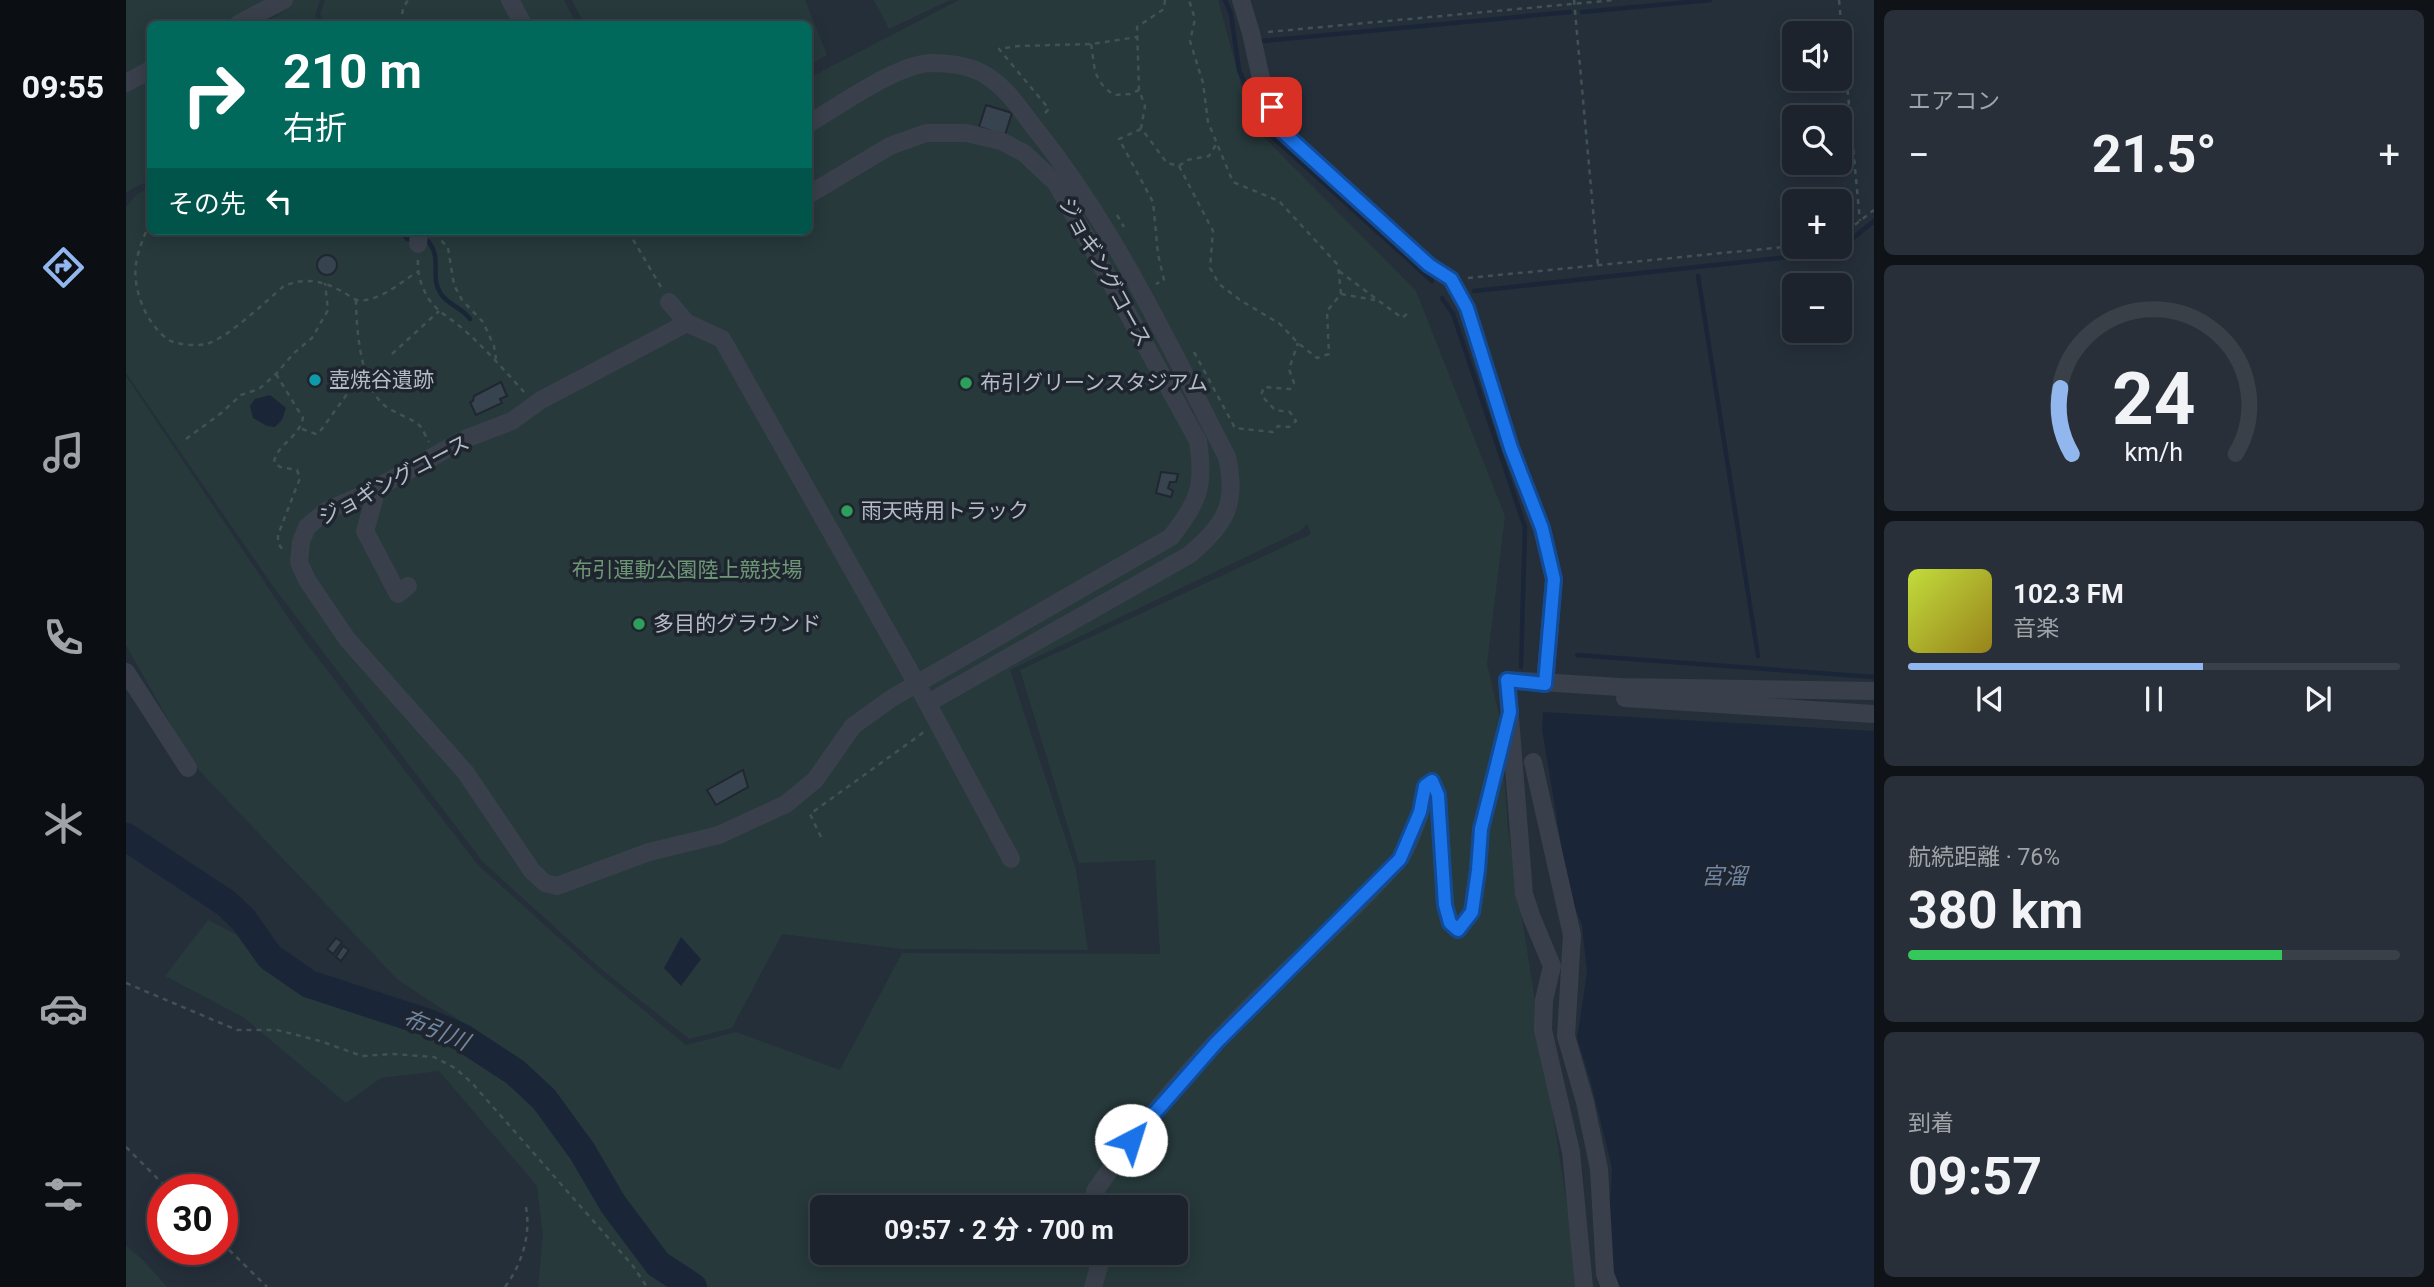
<!DOCTYPE html>
<html lang="ja">
<meta charset="utf-8">
<style>
body{margin:0;font-family:Roboto,"Noto Sans JP",sans-serif;background:#292f38;color:#f1f3f6;height:100vh;display:flex;flex-direction:column;font-size:26px;white-space:nowrap}
*{box-sizing:border-box;margin:0}
p{font-size:23px;color:#a0a4a9}
.icon{flex:none;width:38px;height:38px;fill:none;stroke:currentColor;stroke-width:2;stroke-linecap:round;stroke-linejoin:round}
.map{position:relative;flex:1;overflow:hidden}
.panel{display:flex;flex-direction:column;gap:10px;padding:10px;background:#0f1318;width:560px}
.panel>*{flex:none}
.top-card{position:absolute;left:21px;top:21px;width:665px;height:214px;border-radius:10px;box-shadow:0 4px 18px #0003,0 0 0 2px #3a4048;background:#00695c;color:#fff;overflow:hidden}
.fabs{position:absolute;left:1656px;top:21px;display:grid;gap:14px}
.fabs a{display:grid;place-items:center;width:70px;height:70px;border-radius:10px;background:#1c232c;box-shadow:0 4px 18px #0003,0 0 0 2px #3a4048;font-size:35px}
.speed{position:absolute;left:21px;top:1174px;display:flex;gap:14px;font-size:35px;font-weight:700;text-align:center}
.speed>*{display:grid;place-content:center;width:91px;height:91px;border-radius:50%;background:#1c232c;box-shadow:0 4px 18px #0003,0 0 0 2px #3a4048;line-height:1}
.speed .limit{border:10px solid #d22;background:#fff;color:#111}
.pin{position:absolute;display:grid;place-items:center;width:60px;height:60px;color:#fff;margin:-30px;border-radius:14px;box-shadow:0 4px 10px #0006}
.me{position:absolute;width:77px;margin:-38px;rotate:40deg;stroke-linejoin:round;filter:drop-shadow(0 0 5px #0008)}
.turn{display:flex;align-items:center;gap:24px;height:147px;padding:0 21px;font-size:32px}
.turn .icon{width:91px;height:91px;stroke-width:2.5}
.turn b{display:block;font-size:49px;line-height:60px}
.then{display:flex;align-items:center;height:66px;padding:0 21px;background:#0003;gap:14px;font-size:26px}
.big{font-size:52px;font-weight:700;line-height:1.1}
.panel .tile{flex:1;display:flex;flex-direction:column;justify-content:center;gap:10px;min-width:0;padding:0 24px;border-radius:10px;background:#292f38}
.panel .dial{align-items:center;gap:0}
.dial svg{height:182px;overflow:visible;fill:none;stroke:#3a4048;stroke-width:7;stroke-linecap:round;text-anchor:middle}
.dial text{fill:#f1f3f6;stroke:none}
.song{display:flex;align-items:center;gap:21px}
.cover{width:84px;height:84px;border-radius:10px;background:linear-gradient(135deg,hsl(70 70% 55%),hsl(50 70% 35%))}
.played{height:7px;border-radius:4px;background:linear-gradient(90deg,#92b7ee 60%,#3a4048 60%)}
.keys{display:flex;justify-content:space-around;direction:ltr}
.heat{display:flex;justify-content:space-between;align-items:center;font-size:38px;direction:ltr}
.charge{height:10px;border-radius:5px;background:linear-gradient(90deg,#34c759 76%,#3a4048 0)}
.trip{position:absolute;left:684px;top:1195px;width:378px;height:70px;border-radius:10px;background:#1c232c;box-shadow:0 4px 18px #0003,0 0 0 2px #3a4048;font-weight:700;line-height:70px;text-align:center}
main{display:flex;flex:1;min-height:0}
.tab-bar{display:flex;flex-direction:column;width:126px;justify-content:space-around;align-items:center;background:#0b0e12;color:#a0a4a9}
.tab-bar .icon{width:49px;height:49px}
.tab-bar .selected{color:#92b7ee}
.tab-bar b{font-size:32px;color:#f1f3f6}
.map>svg:first-child{display:block}
.green{fill:#27393b;fill-rule:evenodd}
.water{fill:#1a2637}
.lines{fill:none;stroke-linecap:round;stroke-linejoin:round}
.stream{stroke:#1a2637;stroke-width:4.5}
.river{stroke:#1a2637;stroke-width:28}
.building{fill:#384350;stroke:#202731;stroke-width:2}
.path{stroke:#405253;stroke-width:2.5;stroke-dasharray:5 5;stroke-linecap:butt}
.minor{stroke:#39404b;stroke-width:18}
.route-casing{stroke:#114b97;stroke-width:18}
.route{stroke:#1a73e8;stroke-width:12}
.culture-dot{fill:#0f9aa8;stroke:#1e252f;stroke-width:2.5}
.leisure-dot{fill:#2e9e5b;stroke:#1e252f;stroke-width:2.5}
.labels{text-anchor:middle;dominant-baseline:central;stroke-width:7;stroke-linejoin:round;paint-order:stroke}
.street-label{font-size:21px;fill:#b4bbc6;stroke:#1e252f}
.poi-label{font-size:21px;fill:#b4bbc6;stroke:#1e252f;text-anchor:start}
.park-label{font-size:21px;fill:#6e9576;stroke:#1e252f}
.water-label{font-size:23px;font-style:italic;fill:#7186a2;stroke:#1e252f}
</style>
<main>
<nav class="tab-bar">
<b>09:55</b>
<svg class="icon selected" aria-label="directions" viewBox="0 0 24 24"><path d="M12 3l9 9-9 9-9-9zM9 14v-3h6M13 9l2 2-2 2"/></svg>
<svg class="icon" aria-label="music" viewBox="0 0 24 24"><path d="M9 18V5l10-2v13"/><circle cx="6" cy="18" r="3"/><circle cx="16" cy="16" r="3"/></svg>
<svg class="icon" aria-label="phone" viewBox="0 0 24 24"><path d="M5 4h4l2 5-3 2q2 4 5 5l2-3 5 2v4C11 20 4 13 5 4z"/></svg>
<svg class="icon" aria-label="climate" viewBox="0 0 24 24"><path d="M12 3v18M4 7l16 10M4 17L20 7"/></svg>
<svg class="icon" aria-label="car" viewBox="0 0 24 24"><path d="M5 17H2v-5l4-1 3-4h7l3 4 3 1v5h-3M9 17h6M6 11h13"/><circle cx="7" cy="17" r="2"/><circle cx="17" cy="17" r="2"/></svg>
<svg class="icon" aria-label="filters" viewBox="0 0 24 24"><path d="M4 7h16M4 17h16"/><circle cx="9" cy="7" r="2"/><circle cx="15" cy="17" r="2"/></svg>
</nav>
<div class="map">
<svg width="1748" height="1287" viewBox="0 0 1748 1287">
<rect width="100%" height="100%" fill="#252f3a"/>
<g class="green">
<path d="M 0,0 L 194,0 L 189,15 L 194,24 L 135,24 L 162,10 L 128,24 L 24,24 L 24,70 L 0,81 Z"/>
<path d="M 199,0 L 438,0 L 450,24 L 199,24 L 194,14 Z"/>
<path d="M 446,0 L 679,0 L 701,55 L 683,65 L 682,24 L 458,24 Z"/>
<path d="M 748,0 L 824,0 L 763,29 Z"/>
<path d="M 833,0 L 1092,0 L 1126,125 L 1290,291 L 1379,516 L 1361,664 L 1374,719 L 1382,829 L 1454,1287 L 412,1287 L 417,1236 L 411,1186 L 313,1071 L 255,1078 L 220,1103 L 117,1017 L 39,976 L 82,920 L 172,966 L 344,1027 L 272,980 L 67,764 L 0,645 L 0,376 L 174,635 L 352,865 L 471,972 L 560,1045 L 610,1032 L 714,1070 L 776,953 L 1034,954 L 1029,860 L 953,863 L 894,670 L 1185,534 L 1181,524 L 1174,531 L 884,670 L 950,870 L 962,950 L 776,949 L 656,934 L 606,1028 L 563,1039 L 475,969 L 357,862 L 146,585 L 0,373 L 0,207 L 10,195 L 24,187 L 24,231 L 682,231 L 683,78 ZM 696,1208 L 1050,1208 L 1050,1253 L 696,1253 Z"/>
<path d="M 24,80 L 24,180 L 0,192 L 0,92 Z"/>
<path d="M 0,1246 L 18,1261 L 41,1287 L 0,1287 Z"/>
</g>
<g class="water">
<path d="M 144,395 L 160,408 L 156,420 L 149,427 L 141,426 L 127,418 L 124,406 L 129,399 Z"/>
<path d="M 1417,712 L 1748,731 L 1748,1287 L 1494,1287 L 1484,1268 L 1482,1235 L 1486,1168 L 1465,1083 L 1451,1038 L 1461,973 L 1456,925 L 1443,893 L 1416,729 Z"/>
<path d="M 555,937 L 575,959 L 555,986 L 538,968 Z"/>
</g>
<g class="lines">
<g class="stream">
<path d="M 1099,0 L 1105,14 L 1113,70 L 1141,132 L 1306,281"/>
<path d="M 1456,12 L 1584,0"/>
<path d="M 1137,41 L 1444,12"/>
<path d="M 275,231 L 281,239 L 288,239"/>
<path d="M 297,241 L 302,241 C 317,259 303,277 315,294 C 322,305 337,308 344,319"/>
<path d="M 1572,276 L 1632,656"/>
<path d="M 1348,291 L 1710,252 L 1748,221"/>
<path d="M 1316,298 L 1327,314 L 1399,527 L 1395,667"/>
<path d="M 1451,655 L 1748,677"/>
</g>
<path class="river" d="M 0,837 L 100,903 L 117,919 L 144,957 L 183,984 L 303,1023 L 337,1038 L 389,1072 L 418,1099 L 456,1151 L 487,1204 L 532,1264 L 567,1287"/>
</g>
<g class="building">
<path d="M 860,105 L 886,113 L 879,135 L 853,127 Z"/>
<circle cx="201" cy="265" r="10"/>
<path d="M 375,382 L 381,396 L 374,399 L 376,403 L 350,415 L 344,402 L 347,401 L 348,396 Z"/>
<path d="M 1035,472 L 1052,474 L 1050,482 L 1044,482 L 1042,488 L 1047,491 L 1045,497 L 1030,493 Z"/>
<path d="M 617,770 L 622,787 L 590,805 L 581,790 Z"/>
<path d="M 210,938 L 216,942 L 207,954 L 201,949 Z"/>
<path d="M 217,946 L 223,950 L 215,961 L 210,957 Z"/>
</g>
<g class="lines">
<g class="path">
<path d="M 1039,0 L 1038,9 L 1011,27 L 1013,90 L 1019,106 L 1015,128 L 1041,163 L 1053,166 L 1087,231 L 1084,268 L 1093,284 L 1114,300 L 1154,324 L 1172,343 L 1191,358 L 1203,354 L 1201,311 L 1215,294 L 1212,265 L 1153,201 L 1107,182 L 1082,122 L 1077,83 L 1064,41 L 1069,19 L 1063,0"/>
<path d="M 1448,0 L 1472,265"/>
<path d="M 1713,0 L 1734,221"/>
<path d="M 275,24 L 277,8 L 282,0"/>
<path d="M 1142,32 L 1489,0"/>
<path d="M 965,44 C 969,67 966,80 988,95 L 1004,94 L 1013,90"/>
<path d="M 919,113 L 923,109 L 873,49 L 892,46 L 965,44 L 1011,37"/>
<path d="M 1015,129 L 993,139 L 1027,202 L 1032,254 L 1038,280 L 1030,284"/>
<path d="M 1053,166 L 1061,160 L 1083,156 L 1091,143"/>
<path d="M 991,215 L 998,227"/>
<path d="M 24,223 C 18,236 12,250 10,264 C 6,289 21,326 43,340 C 51,345 71,346 80,344 C 101,339 140,301 158,286 C 178,277 198,281 217,292 C 221,294 227,299 231,300 C 252,303 275,282 291,272"/>
<path d="M 502,231 L 535,287"/>
<path d="M 309,233 L 322,248 L 328,285 L 336,300 L 357,322 L 368,346 L 370,359"/>
<path d="M 1713,237 L 1748,210"/>
<path d="M 292,260 C 291,273 295,285 301,296 C 309,311 325,318 337,329 C 359,348 378,370 398,392"/>
<path d="M 1213,271 L 1276,318 L 1283,312"/>
<path d="M 1342,278 L 1668,246"/>
<path d="M 1215,294 L 1249,300"/>
<path d="M 230,300 C 230,328 235,386 258,405 C 267,413 289,419 295,427 C 298,431 300,438 303,442"/>
<path d="M 1068,352 L 1109,428 L 1147,432 L 1152,426 L 1163,427 L 1170,421 L 1164,412 L 1149,410 L 1135,395 L 1138,387 L 1164,389 L 1168,383 L 1163,369 L 1172,343"/>
<path d="M 266,354 L 313,311"/>
<path d="M 150,374 L 177,418 C 173,438 151,444 148,462 L 154,467 L 171,470 L 174,478 L 152,535 L 152,543 L 158,552"/>
<path d="M 176,429 L 190,434 L 195,430 L 240,368"/>
<path d="M 60,439 L 94,414 L 115,395 L 133,389 L 150,374 L 168,353 L 186,338 L 202,310 L 199,283"/>
<path d="M 695,837 L 684,814 L 798,732"/>
<path d="M 0,983 L 111,1030 L 151,1030 L 194,1041 L 236,1056 L 267,1054 L 308,1057 L 329,1068 L 346,1083 L 507,1266 L 521,1287"/>
<path d="M 0,1147 L 43,1190"/>
<path d="M 96,1243 L 141,1287"/>
<path d="M 379,1287 C 396,1264 405,1235 400,1207"/>
</g>
<g class="minor">
<path d="M 384,0 L 397,24"/>
<path d="M 1115,0 L 1125,33 L 1136,83 L 1157,132 L 1303,265 L 1325,279 L 1341,308 L 1385,448 L 1416,529 L 1428,579 L 1419,684"/>
<path d="M 112,24 L 158,0"/>
<path d="M 0,83 L 24,70"/>
<path d="M 682,124 C 713,106 771,64 805,63 C 823,63 846,66 861,76 C 882,89 896,112 911,131 C 990,230 1043,345 1101,457 C 1112,504 1099,525 1063,555 L 802,703"/>
<path d="M 292,244 L 293,232"/>
<path d="M 543,302 L 561,323 L 596,339 L 791,684 L 885,859"/>
<path d="M 561,323 L 415,400 L 386,421 L 339,439 L 243,492 L 200,511 L 181,527 L 175,542 L 173,562 L 181,580 L 221,639 L 340,773 L 406,871 L 419,883 L 431,886 L 523,852 L 593,835 L 660,804 L 689,780 L 727,726 L 766,698 L 1045,537 C 1073,500 1079,487 1072,441 L 930,183 L 898,153 L 875,141 L 840,133 L 800,133 L 764,146 L 682,195"/>
<path d="M 243,492 L 248,500 L 239,531 L 272,594 L 282,586"/>
<path d="M 0,672 L 62,768"/>
<path d="M 1499,698 L 1748,714"/>
<path d="M 1407,762 L 1446,935 L 1440,1036 L 1459,1102 L 1473,1169 L 1479,1274 L 1484,1287"/>
<path d="M 971,1208 L 969,1191 C 1019,1117 1081,1048 1146,985 C 1188,945 1232,906 1271,862 C 1281,851 1288,829 1294,814 C 1298,802 1296,790 1306,781 L 1312,795 L 1319,905 L 1324,923 L 1332,930 L 1346,912 L 1352,870 L 1355,829 L 1379,732"/>
<path d="M 967,1287 L 977,1253"/>
<path d="M 1458,1287 L 1445,1152 L 1417,1030 L 1418,1000 L 1426,966 L 1406,918 L 1398,894 L 1381,680 L 1493,687 L 1748,691"/>
</g>
</g>
<g class="lines">
<defs>
<path id="route" d="M 1005,1140 L 1090,1043 L 1274,859 L 1294,812 L 1299,786 L 1306,781 L 1312,795 L 1319,905 L 1324,923 L 1332,930 L 1346,912 L 1352,870 L 1355,829 L 1384,712 L 1381,680 L 1419,684 L 1428,579 L 1416,528 L 1385,448 L 1341,308 L 1325,279 L 1303,265 L 1157,132 L 1146,107"/>
</defs>
<use href="#route" class="route-casing"/>
<use href="#route" class="route"/>
</g>
<circle class="culture-dot" cx="189" cy="380" r="7"/>
<g class="leisure-dot">
<circle cx="840" cy="383" r="7"/>
<circle cx="721" cy="511" r="7"/>
<circle cx="513" cy="624" r="7"/>
</g>
<g class="labels">
<g class="street-label">
<text transform="translate(979 272) rotate(61)">ジョギングコース</text>
<text transform="translate(268 480) rotate(-28)">ジョギングコース</text>
</g>
<g class="poi-label">
<text x="203" y="380">壺焼谷遺跡</text>
<text x="854" y="383">布引グリーンスタジアム</text>
<text x="735" y="511">雨天時用トラック</text>
<text x="527" y="624">多目的グラウンド</text>
</g>
<g class="park-label">
<text x="561" y="570">布引運動公園陸上競技場</text>
</g>
<g class="water-label">
<text x="1598" y="876">宮溜</text>
<text transform="translate(310 1030) rotate(23)">布引川</text>
</g>
</g>
</svg>
<div class="fabs">
<a><svg class="icon" aria-label="sound" viewBox="0 0 24 24"><path d="M4 9h4l5-4v14l-5-4H4zM17 9q2 3 0 6"/></svg></a>
<a><svg class="icon" aria-label="search" viewBox="0 0 24 24"><circle cx="10" cy="10" r="6"/><path d="M15 15l6 6"/></svg></a>
<a>+</a>
<a>−</a>
</div>
<div class="speed"><div class="limit">30</div></div>
<div class="pin" style="left:1146px;top:107px;background:#d93025"><svg class="icon" aria-label="arrive" viewBox="0 0 24 24"><path d="M6 21V4h12l-3 4 3 4H6"/></svg></div>
<svg class="me" style="left:1005px;top:1140px" viewBox="-20 -20 40 40"><circle r="19" fill="#fff"/><path d="M0-13L10 11 0 6-10 11z" fill="#1a73e8"/></svg>
<div class="trip">09:57 · 2 分 · 700 m</div>
<div class="top-card">
<div class="turn"><svg class="icon" aria-label="right" viewBox="0 0 24 24"><path d="M7 20v-9h11M14 6l5 5-5 5"/></svg><div><b>210 m</b>右折</div></div>
<div class="then">その先<svg class="icon" aria-label="left" viewBox="0 0 24 24"><path d="M17 20v-9H6M10 6l-5 5 5 5"/></svg></div>
</div>
</div>
<section class="panel">
<div class="tile"><p>エアコン</p>
<div class="heat"><a>−</a><b class="big">21.5°</b><a>+</a></div>
</div>
<div class="tile dial"><svg viewBox="0 0 100 80">
<path d="M14 69A42 42 0 1 1 86 69"/>
<path d="M14 69A42 42 0 0 1 9 40" stroke="#92b7ee"/>
<text x="50" y="56" font-size="32" font-weight="700">24</text>
<text x="50" y="72" font-size="11">km/h</text>
</svg></div>
<div class="tile">
<div class="song"><i class="cover"></i><div><b>102.3 FM</b><p>音楽</p></div></div>
<div class="played"></div>
<div class="keys"><svg class="icon" aria-label="previous" viewBox="0 0 24 24"><path d="M18 5L8 12l10 7zM5 5v14"/></svg><svg class="icon" aria-label="pause" viewBox="0 0 24 24"><path d="M8 5v14M16 5v14"/></svg><svg class="icon" aria-label="next" viewBox="0 0 24 24"><path d="M6 5l10 7-10 7zM19 5v14"/></svg></div>
</div>
<div class="tile"><p>航続距離 · 76%</p><b class="big">380 km</b><div class="charge"></div></div>
<div class="tile"><p>到着</p><b class="big">09:57</b></div>
</section>
</main>
